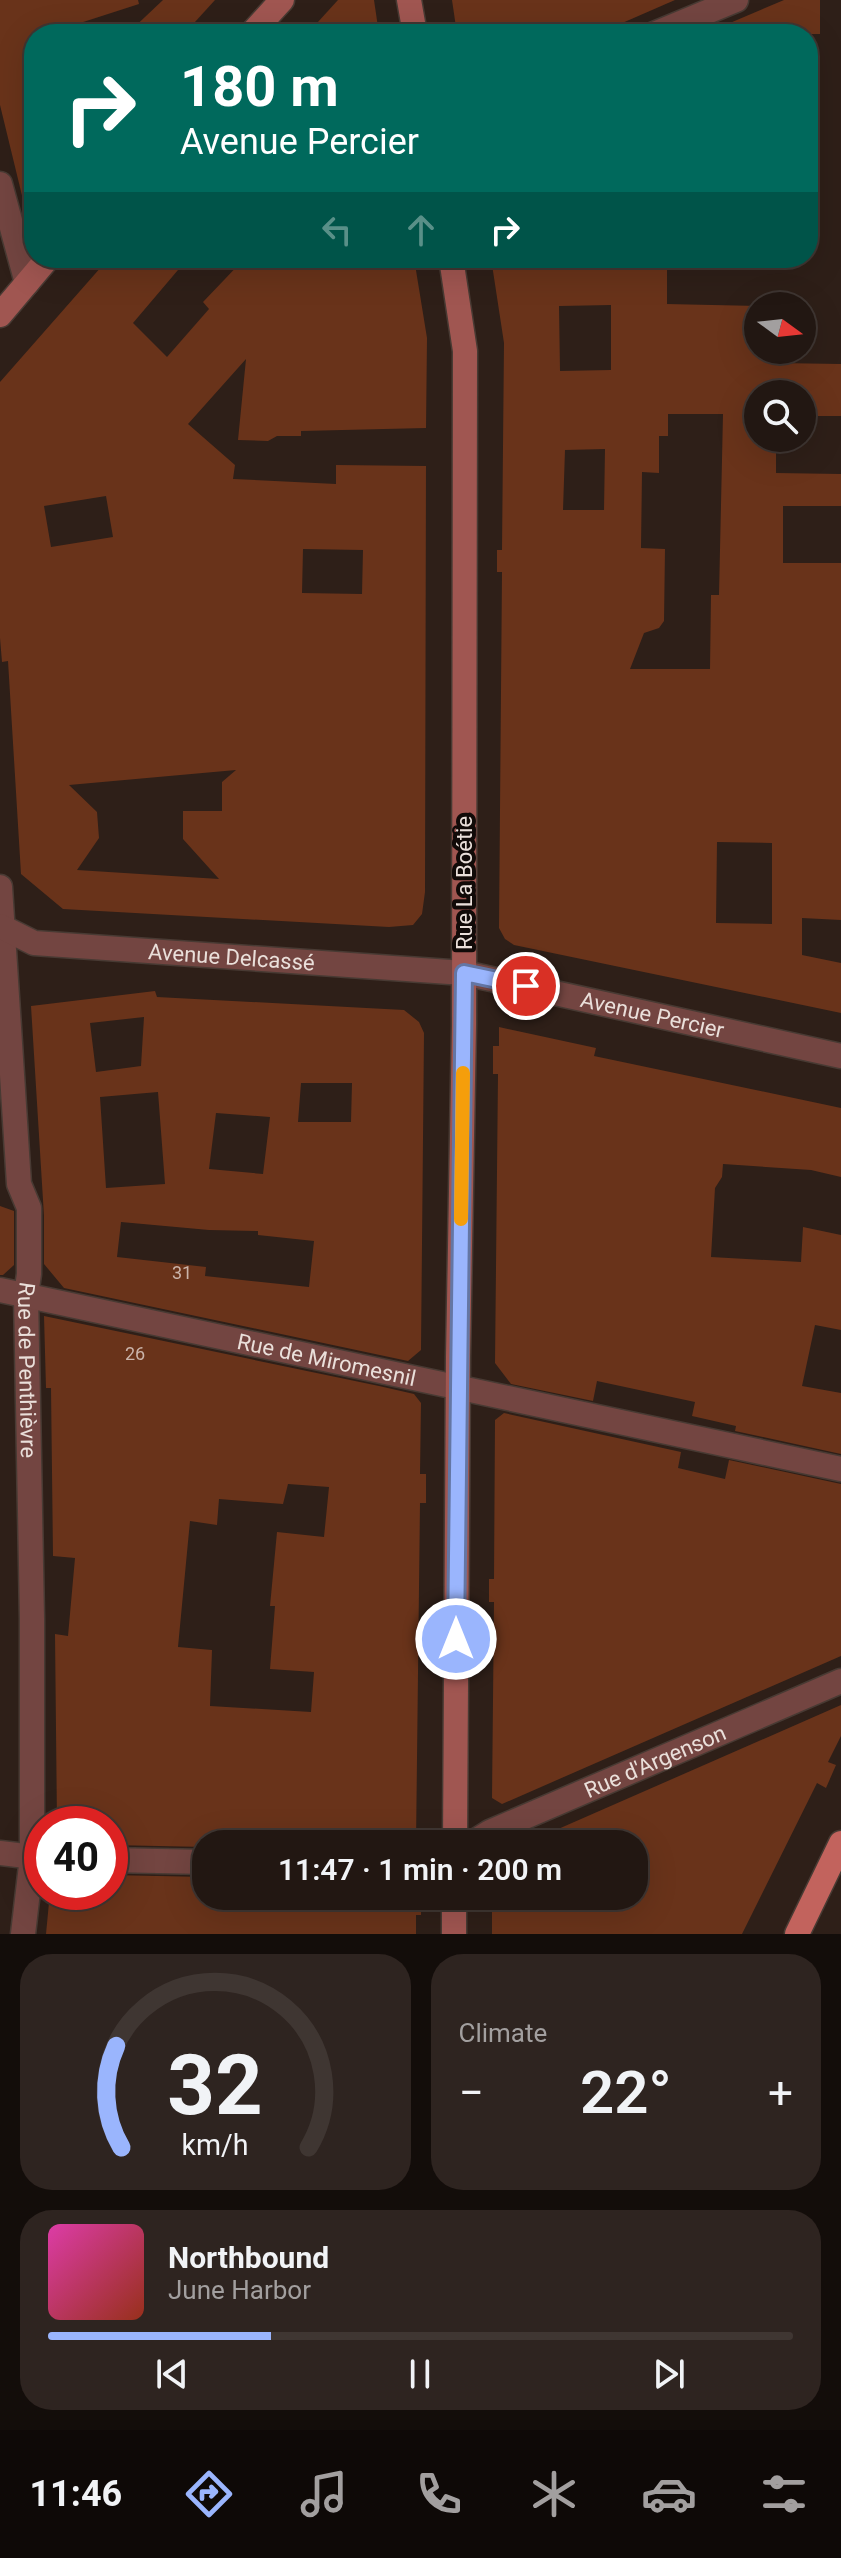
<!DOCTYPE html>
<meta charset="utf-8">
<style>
body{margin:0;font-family:Roboto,sans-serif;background:#2e2420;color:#f1f3f6;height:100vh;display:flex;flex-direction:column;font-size:30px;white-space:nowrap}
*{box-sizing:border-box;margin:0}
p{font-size:26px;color:#a29f9f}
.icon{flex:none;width:44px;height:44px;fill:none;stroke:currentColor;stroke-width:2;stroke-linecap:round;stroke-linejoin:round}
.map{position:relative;height:1934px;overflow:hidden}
.sheet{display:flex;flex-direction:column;gap:20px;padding:20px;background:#130d0a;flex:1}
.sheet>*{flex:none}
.top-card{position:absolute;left:24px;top:24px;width:794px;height:244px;border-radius:32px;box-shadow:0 8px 32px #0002,0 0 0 2px #3f3632;background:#00695c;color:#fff;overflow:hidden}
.needle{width:52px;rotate:105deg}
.tools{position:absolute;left:744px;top:292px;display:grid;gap:16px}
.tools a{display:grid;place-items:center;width:72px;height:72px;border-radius:50%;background:#221712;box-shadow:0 8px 32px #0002,0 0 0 2px #3f3632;font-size:40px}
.speed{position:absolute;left:24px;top:1806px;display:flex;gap:16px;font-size:40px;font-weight:700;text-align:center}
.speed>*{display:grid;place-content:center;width:104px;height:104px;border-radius:50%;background:#221712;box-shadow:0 8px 32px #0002,0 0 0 2px #3f3632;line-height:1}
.speed .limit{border:12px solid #d22;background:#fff;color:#111}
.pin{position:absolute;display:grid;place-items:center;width:68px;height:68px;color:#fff;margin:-34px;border:4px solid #fff;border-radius:50%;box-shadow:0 2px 8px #0007}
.me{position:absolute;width:88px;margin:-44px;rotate:0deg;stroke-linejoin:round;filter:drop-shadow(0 0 6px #0008)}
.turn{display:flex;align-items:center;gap:28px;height:168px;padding:0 24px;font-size:36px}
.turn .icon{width:104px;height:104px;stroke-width:2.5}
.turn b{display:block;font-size:56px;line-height:68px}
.lanes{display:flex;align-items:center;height:76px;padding:0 24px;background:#0003;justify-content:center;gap:40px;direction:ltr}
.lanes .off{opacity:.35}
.big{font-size:60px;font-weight:600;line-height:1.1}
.sheet .tile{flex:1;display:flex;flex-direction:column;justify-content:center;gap:12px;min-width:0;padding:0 28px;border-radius:32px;background:#2e2420}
.sheet .dial{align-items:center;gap:0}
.dial svg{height:208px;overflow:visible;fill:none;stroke:#3f3632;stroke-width:7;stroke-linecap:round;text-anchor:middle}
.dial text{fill:#f1f3f6;stroke:none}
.song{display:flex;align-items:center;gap:24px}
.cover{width:96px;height:96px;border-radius:12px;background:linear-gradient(135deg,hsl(320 70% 55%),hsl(10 70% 35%))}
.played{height:8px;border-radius:4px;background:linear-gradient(90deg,#9ab5fd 30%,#3f3632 30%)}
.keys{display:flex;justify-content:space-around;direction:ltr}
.heat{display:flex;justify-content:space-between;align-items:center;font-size:44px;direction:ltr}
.sheet .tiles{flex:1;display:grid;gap:20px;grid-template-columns:1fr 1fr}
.tile:last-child{grid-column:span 2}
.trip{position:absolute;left:192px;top:1830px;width:456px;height:80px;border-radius:32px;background:#221712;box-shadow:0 8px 32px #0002,0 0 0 2px #3f3632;font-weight:600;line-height:80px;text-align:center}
.tabs{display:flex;height:128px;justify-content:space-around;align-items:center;background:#0e0907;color:#a29f9f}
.tabs .icon{width:56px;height:56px}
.tabs .on{color:#9ab5fd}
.tabs b{font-size:36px;color:#f1f3f6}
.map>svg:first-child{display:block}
.building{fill:#69331a;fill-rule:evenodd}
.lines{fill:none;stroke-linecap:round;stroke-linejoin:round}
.street-casing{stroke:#483a33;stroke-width:27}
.secondary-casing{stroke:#483a33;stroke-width:27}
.primary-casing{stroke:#483a33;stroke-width:27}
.street{stroke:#734541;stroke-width:24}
.secondary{stroke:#a05651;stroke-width:24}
.primary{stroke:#c2635d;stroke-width:24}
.route-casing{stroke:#6476a4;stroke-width:20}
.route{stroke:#9ab5fd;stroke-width:14}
.slow{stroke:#f59e0b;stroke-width:14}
.labels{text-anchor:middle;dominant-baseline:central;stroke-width:8;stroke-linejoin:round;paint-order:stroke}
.number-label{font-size:18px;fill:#cab4aa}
.street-label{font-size:22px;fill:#eadfda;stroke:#110a08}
</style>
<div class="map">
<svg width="841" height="1934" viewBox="0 0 841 1934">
<rect width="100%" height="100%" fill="#2e1f18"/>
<g class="building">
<path d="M 0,0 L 138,0 L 139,4 L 77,24 L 76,34 L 34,34 L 34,46 L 27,56 L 34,84 L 29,86 L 34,107 L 34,211 L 26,212 L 0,105 Z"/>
<path d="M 163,0 L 215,0 L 184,34 L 127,34 Z"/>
<path d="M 338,0 L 374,0 L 379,34 L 307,34 Z"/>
<path d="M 452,0 L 675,0 L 597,34 L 457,34 Z"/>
<path d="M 784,0 L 820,0 L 820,34 L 704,34 Z"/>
<path d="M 109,258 L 169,258 L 178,270 L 133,323 L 167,357 L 209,309 L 203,302 L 245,258 L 414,258 L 427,338 L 426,428 L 301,431 L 301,436 L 277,436 L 268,441 L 238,440 L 246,359 L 188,424 L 235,465 L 233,479 L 336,484 L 336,465 L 426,466 L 425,892 L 422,914 L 413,925 L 389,927 L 63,909 L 21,874 L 8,661 L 2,662 L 0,638 L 0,382 ZM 106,496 L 113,537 L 51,547 L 44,506 ZM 303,549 L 363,550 L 362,594 L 302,593 ZM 236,770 L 222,782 L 222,811 L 183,811 L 183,839 L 219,879 L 77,870 L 99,838 L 97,812 L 69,785 Z"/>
<path d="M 491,258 L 667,258 L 667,304 L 758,306 L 758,350 L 777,350 L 776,363 L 841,364 L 841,416 L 802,416 L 802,394 L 758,394 L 758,438 L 776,438 L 776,473 L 841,474 L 841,506 L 783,506 L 783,563 L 841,563 L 841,920 L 802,918 L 802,955 L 841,963 L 841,1013 L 514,945 L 505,939 L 499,928 L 502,572 L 497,572 L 497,550 L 502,550 L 504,343 ZM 611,305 L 611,370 L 560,371 L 559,306 ZM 668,414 L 723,414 L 719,595 L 711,595 L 710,669 L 630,669 L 644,633 L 659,628 L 664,621 L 665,549 L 641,548 L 642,472 L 659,473 L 659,436 L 668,436 ZM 605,449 L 604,510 L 563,510 L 565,450 ZM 717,842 L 772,843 L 772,924 L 716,923 Z"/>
<path d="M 155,991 L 157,997 L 404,1010 L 419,1022 L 424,1033 L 421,1350 L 408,1361 L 64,1288 L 44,1264 L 44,1216 L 31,1006 ZM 144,1017 L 141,1066 L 96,1072 L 90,1023 ZM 301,1083 L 352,1083 L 351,1122 L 298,1122 ZM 158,1092 L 165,1184 L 106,1188 L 100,1097 ZM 216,1113 L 270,1117 L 263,1174 L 209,1169 ZM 121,1222 L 209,1230 L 258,1231 L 258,1235 L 314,1241 L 309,1287 L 205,1276 L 206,1267 L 117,1257 Z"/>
<path d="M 499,1027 L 596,1048 L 594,1056 L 841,1108 L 841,1177 L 811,1170 L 723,1164 L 722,1177 L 715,1188 L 711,1257 L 801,1262 L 803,1227 L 841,1235 L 841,1330 L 815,1325 L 802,1386 L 841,1393 L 841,1454 L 735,1431 L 736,1426 L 692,1416 L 695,1402 L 597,1381 L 593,1401 L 511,1384 L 495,1363 L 498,1074 L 493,1074 L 493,1046 L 499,1046 Z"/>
<path d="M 0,1206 L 14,1211 L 14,1265 L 3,1275 L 0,1275 Z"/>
<path d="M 44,1316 L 379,1386 L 414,1394 L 421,1403 L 420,1474 L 426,1474 L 426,1503 L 420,1503 L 416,1844 L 206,1842 L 206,1847 L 110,1845 L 110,1824 L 57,1824 L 55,1634 L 68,1636 L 75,1558 L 53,1556 L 51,1388 L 46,1388 ZM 288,1484 L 329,1487 L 324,1537 L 277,1532 L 270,1606 L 275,1606 L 270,1669 L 314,1672 L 311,1712 L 210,1706 L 212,1650 L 178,1647 L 190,1521 L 217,1525 L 219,1499 L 283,1504 Z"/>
<path d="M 504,1413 L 681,1452 L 678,1468 L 725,1479 L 729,1460 L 841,1484 L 841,1656 L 502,1804 L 492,1798 L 494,1602 L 489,1602 L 489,1579 L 494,1579 L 495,1420 Z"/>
<path d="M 841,1705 L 841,1736 L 828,1762 L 836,1765 L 826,1788 L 817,1783 L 742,1934 L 492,1934 L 492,1896 L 634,1896 L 634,1844 L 524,1844 Z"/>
<path d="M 110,1875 L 206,1877 L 206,1896 L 421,1896 L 421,1915 L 416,1915 L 416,1934 L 46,1934 L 50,1892 L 110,1892 Z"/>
</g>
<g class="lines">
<defs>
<g id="street">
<path d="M 654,34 L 736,0"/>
<path d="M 0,184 L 27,283"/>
<path id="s1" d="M 0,887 L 19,1184 L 29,1208 L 29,1274 L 26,1295 L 32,1619 L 32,1857 L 23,1934"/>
<path id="s2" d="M 0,926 L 34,943 L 464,973 L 841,1056"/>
<path id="s3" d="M 0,1290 L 841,1469"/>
<path id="s4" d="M 471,1844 L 490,1832 L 841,1681"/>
<path d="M 0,1853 L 42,1858"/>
<path d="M 110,1860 L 206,1862"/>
</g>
<g id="secondary">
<path d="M 409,0 L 415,34"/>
<path d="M 251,34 L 282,0"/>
<path d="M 451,258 L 465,351 L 464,1025 L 458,1357 L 455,1844"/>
<path d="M 0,315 L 48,258"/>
<path d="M 454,1934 L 454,1896"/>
</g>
<path id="primary" d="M 797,1934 L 841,1843"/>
</defs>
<use href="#street" class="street-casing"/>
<use href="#secondary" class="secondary-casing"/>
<use href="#primary" class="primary-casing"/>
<use href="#street" class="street"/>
<use href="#secondary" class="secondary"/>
<use href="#primary" class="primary"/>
</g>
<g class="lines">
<defs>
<path id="route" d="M 456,1639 L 464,973 L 526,986"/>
</defs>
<use href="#route" class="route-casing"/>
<use href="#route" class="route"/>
<path class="slow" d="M 461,1219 L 463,1073"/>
</g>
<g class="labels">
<g class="number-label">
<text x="182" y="1272">31</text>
<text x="135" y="1353">26</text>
</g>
<g class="street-label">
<text transform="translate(464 883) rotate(-90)">Rue La Boétie</text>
<text stroke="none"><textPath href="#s2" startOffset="236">Avenue Delcassé</textPath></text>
<text stroke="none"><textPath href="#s2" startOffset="662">Avenue Percier</textPath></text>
<text stroke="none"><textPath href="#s3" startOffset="334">Rue de Miromesnil</textPath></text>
<text stroke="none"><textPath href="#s1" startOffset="486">Rue de Penthièvre</textPath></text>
<text stroke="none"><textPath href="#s4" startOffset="202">Rue d'Argenson</textPath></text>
</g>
</g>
</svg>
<div class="tools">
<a><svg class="needle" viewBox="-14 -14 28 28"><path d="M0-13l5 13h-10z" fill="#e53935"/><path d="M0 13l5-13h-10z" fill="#a29f9f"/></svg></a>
<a><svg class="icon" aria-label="search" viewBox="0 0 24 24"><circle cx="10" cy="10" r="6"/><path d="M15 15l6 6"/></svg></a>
</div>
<div class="speed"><div class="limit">40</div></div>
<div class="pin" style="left:526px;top:986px;background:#d93025"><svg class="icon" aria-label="arrive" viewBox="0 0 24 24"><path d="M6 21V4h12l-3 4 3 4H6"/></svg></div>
<svg class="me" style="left:456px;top:1639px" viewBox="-20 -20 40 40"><circle r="17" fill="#9ab5fd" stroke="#fff" stroke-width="3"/><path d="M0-11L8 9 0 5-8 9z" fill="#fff"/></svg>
<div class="trip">11:47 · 1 min · 200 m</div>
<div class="top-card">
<div class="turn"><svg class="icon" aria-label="right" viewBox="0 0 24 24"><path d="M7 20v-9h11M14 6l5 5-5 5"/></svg><div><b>180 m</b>Avenue Percier</div></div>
<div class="lanes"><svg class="icon off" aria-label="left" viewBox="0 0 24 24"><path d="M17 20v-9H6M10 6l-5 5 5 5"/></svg><svg class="icon off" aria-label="ahead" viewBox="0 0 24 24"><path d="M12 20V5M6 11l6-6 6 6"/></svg><svg class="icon" aria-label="right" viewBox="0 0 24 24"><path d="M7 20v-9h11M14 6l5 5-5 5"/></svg></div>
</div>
</div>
<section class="sheet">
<div class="tiles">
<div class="tile dial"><svg viewBox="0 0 100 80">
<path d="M14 69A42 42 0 1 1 86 69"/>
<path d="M14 69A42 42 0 0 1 12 30" stroke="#9ab5fd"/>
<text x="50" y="56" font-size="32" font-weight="700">32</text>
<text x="50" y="72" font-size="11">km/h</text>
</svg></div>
<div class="tile"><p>Climate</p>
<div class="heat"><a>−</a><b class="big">22°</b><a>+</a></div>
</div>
<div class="tile">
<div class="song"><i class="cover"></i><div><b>Northbound</b><p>June Harbor</p></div></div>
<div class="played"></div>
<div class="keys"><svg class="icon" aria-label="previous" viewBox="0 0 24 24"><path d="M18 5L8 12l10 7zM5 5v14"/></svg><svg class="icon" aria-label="pause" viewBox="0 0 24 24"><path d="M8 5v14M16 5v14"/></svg><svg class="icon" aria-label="next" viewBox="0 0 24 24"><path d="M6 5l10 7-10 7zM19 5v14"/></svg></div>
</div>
</div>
</section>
<nav class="tabs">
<b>11:46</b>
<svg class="icon on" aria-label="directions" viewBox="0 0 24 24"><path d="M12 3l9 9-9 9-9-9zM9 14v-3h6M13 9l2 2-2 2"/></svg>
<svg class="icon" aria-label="music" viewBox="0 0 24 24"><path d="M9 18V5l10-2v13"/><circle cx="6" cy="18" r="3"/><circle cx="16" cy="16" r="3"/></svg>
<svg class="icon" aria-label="phone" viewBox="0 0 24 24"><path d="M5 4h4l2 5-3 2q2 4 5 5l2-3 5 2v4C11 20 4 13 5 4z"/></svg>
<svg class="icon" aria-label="climate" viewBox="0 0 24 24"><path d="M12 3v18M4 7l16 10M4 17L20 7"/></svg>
<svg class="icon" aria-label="car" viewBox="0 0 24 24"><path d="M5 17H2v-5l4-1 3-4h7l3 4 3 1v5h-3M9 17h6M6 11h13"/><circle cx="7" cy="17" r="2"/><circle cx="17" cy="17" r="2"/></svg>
<svg class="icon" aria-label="filters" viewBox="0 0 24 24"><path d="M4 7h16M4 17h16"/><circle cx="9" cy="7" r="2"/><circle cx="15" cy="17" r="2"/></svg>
</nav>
